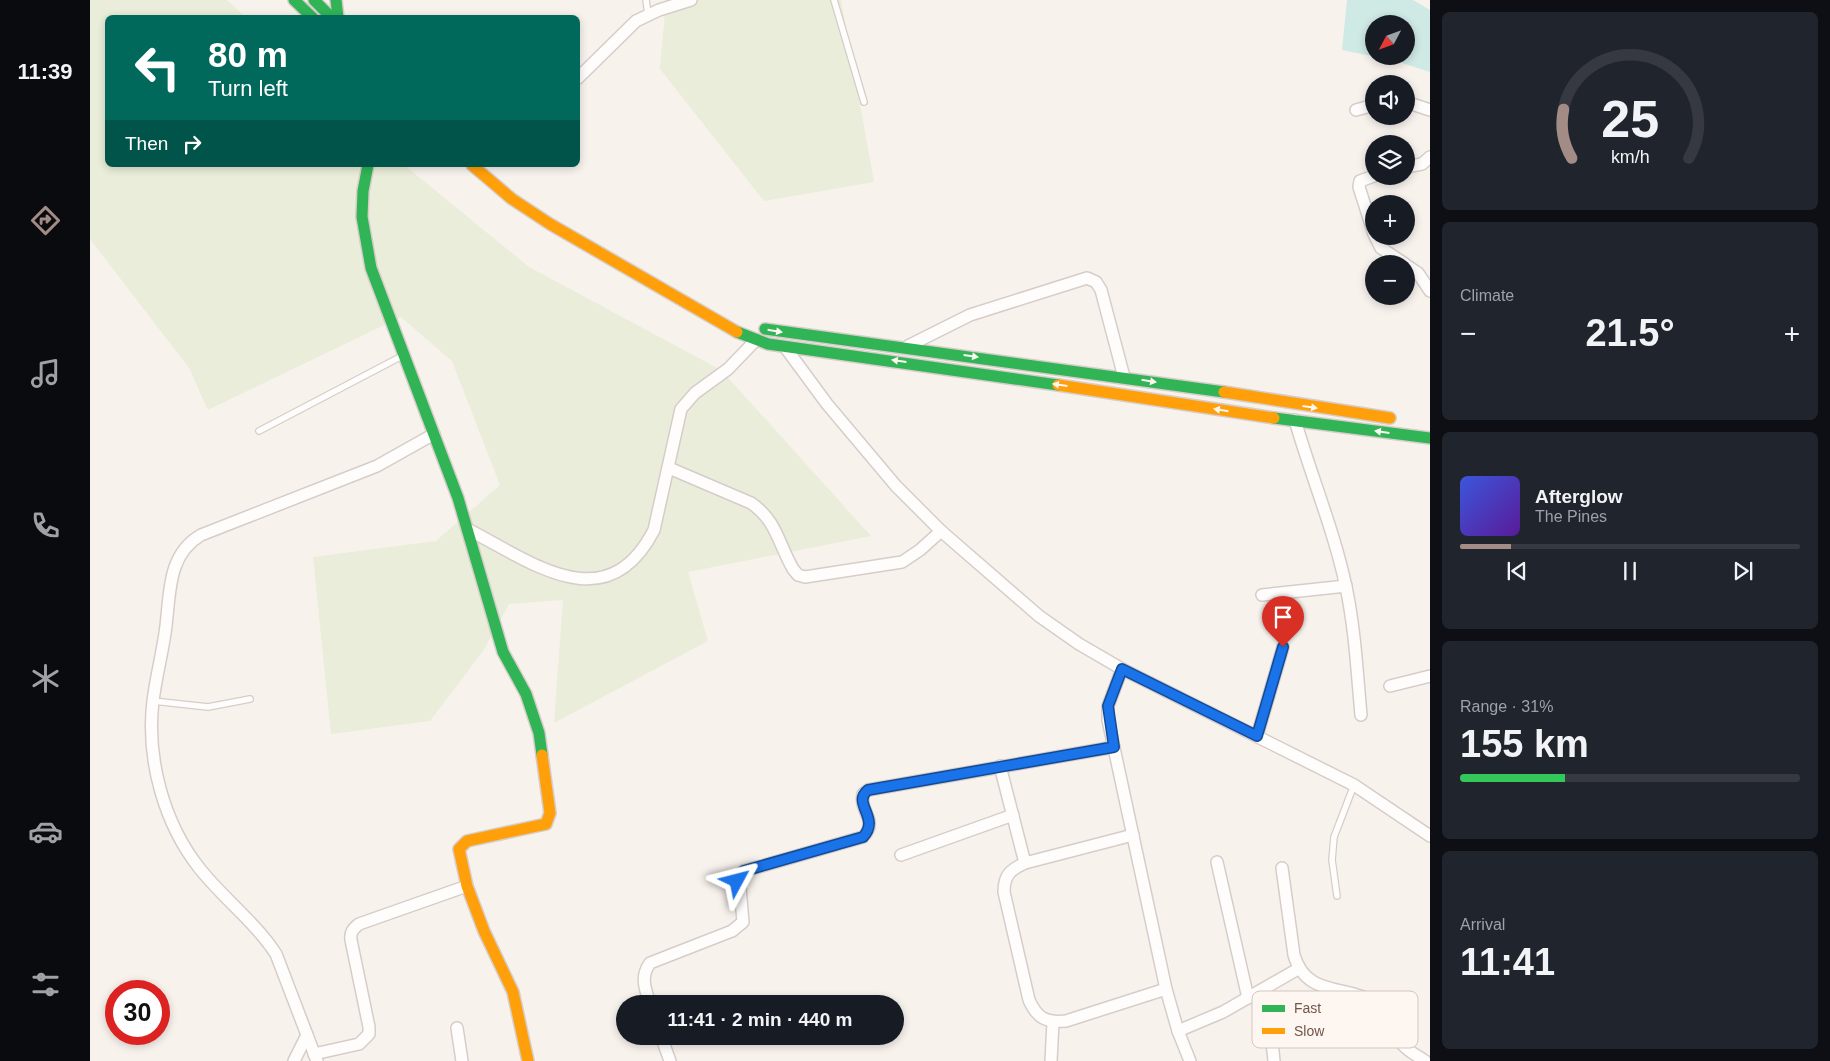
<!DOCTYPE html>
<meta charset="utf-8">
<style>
body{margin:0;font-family:Arial,sans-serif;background:#20242c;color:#f1f3f6;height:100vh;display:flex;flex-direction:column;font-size:19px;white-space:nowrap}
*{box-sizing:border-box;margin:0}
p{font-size:16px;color:#9ea1a6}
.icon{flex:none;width:28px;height:28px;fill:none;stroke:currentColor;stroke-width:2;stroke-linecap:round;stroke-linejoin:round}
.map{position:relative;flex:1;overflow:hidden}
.sheet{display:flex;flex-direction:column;gap:12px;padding:12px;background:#0d0f14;width:400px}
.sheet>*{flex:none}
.hud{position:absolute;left:15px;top:15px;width:475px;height:152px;border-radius:8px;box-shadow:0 2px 8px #0003;background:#00695c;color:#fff;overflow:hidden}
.needle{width:32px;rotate:229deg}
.controls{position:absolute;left:1275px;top:15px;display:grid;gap:10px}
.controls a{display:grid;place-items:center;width:50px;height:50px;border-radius:50%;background:#171b24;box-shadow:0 2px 8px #0003;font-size:25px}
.speed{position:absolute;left:15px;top:980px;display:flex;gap:10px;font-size:25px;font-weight:700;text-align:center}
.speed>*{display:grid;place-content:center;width:65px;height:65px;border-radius:50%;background:#171b24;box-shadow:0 2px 8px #0003;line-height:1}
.speed .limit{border:8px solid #d22;background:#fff;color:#111}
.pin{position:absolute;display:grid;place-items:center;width:42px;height:42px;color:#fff;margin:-51px -21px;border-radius:50% 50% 50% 0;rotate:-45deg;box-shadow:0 0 5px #0007}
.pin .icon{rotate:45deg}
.me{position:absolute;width:55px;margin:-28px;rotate:52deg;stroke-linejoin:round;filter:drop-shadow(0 0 4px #0008)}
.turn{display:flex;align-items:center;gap:18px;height:105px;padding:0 20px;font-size:22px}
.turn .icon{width:65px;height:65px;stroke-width:2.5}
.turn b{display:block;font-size:35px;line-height:42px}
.then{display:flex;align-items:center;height:48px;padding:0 20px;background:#0003;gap:10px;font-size:19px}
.big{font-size:38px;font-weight:700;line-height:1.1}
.sheet .card{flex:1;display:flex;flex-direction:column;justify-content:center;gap:8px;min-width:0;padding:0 18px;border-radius:8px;background:#20242c}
.sheet .dial{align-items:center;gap:0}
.dial svg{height:130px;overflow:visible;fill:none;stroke:#363941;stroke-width:7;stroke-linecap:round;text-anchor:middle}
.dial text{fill:#f1f3f6;stroke:none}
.song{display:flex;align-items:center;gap:15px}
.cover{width:60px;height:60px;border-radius:8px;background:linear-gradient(135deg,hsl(230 70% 55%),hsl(270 70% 35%))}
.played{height:5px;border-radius:2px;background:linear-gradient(90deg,#a38b86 15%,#363941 15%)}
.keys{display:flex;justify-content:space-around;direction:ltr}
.heat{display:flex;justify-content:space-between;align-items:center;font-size:28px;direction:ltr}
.charge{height:8px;border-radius:4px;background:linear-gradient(90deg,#34c759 31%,#363941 0)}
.trip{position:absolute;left:526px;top:995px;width:288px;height:50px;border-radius:25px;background:#171b24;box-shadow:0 2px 8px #0003;font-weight:700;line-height:50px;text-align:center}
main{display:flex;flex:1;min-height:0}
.dock{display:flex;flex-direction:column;width:90px;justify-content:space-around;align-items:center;background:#090b0e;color:#9ea1a6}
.dock .icon{width:35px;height:35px}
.dock .selected{color:#a38b86}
.dock b{font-size:22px;color:#f1f3f6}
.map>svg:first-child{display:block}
.green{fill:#e9edd9}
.water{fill:#cfe9e5;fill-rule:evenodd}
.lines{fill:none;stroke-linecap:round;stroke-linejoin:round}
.lane-casing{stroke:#d6cdca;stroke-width:8}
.street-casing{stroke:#d6cdca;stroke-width:14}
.fast-casing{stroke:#d7cdca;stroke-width:14}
.slow-casing{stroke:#d7cdca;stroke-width:14}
.lane{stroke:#fefdfc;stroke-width:5.5}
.street{stroke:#fefdfc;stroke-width:11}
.fast{stroke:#30b455;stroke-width:11}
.slow{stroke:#ff9f0a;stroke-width:11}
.oneway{fill:#fef6f0}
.route-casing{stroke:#114b97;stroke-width:12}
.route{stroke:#1a73e8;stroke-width:9}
.key{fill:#fef6f0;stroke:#d5c5bf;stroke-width:1}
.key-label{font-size:14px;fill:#75544e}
</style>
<main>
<nav class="dock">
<b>11:39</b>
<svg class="icon selected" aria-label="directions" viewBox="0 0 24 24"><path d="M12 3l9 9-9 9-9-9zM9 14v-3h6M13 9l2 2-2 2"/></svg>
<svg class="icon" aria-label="music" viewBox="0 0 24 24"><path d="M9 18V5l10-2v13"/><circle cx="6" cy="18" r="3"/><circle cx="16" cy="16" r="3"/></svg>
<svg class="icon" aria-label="phone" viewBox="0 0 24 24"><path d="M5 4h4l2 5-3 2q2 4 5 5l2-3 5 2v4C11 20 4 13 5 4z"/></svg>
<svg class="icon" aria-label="climate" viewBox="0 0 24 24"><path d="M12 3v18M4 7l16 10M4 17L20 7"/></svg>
<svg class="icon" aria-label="car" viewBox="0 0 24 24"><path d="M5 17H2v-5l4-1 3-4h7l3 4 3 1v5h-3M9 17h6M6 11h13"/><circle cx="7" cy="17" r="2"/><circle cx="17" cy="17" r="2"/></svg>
<svg class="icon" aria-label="filters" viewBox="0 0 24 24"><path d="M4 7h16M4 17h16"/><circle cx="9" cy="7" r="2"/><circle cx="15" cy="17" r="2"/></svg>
</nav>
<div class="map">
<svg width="1340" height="1061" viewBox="0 0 1340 1061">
<rect width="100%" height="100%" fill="#f8f2ed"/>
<g class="green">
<path d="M 0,0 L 137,0 L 155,17 L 18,18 L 18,165 L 314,165 L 439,267 L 631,370 L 781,536 L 598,572 L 618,641 L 464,723 L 473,600 L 419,604 L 393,651 L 340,721 L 241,734 L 223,557 L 346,541 L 410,485 L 362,361 L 311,317 L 118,410 L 99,368 L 0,239 Z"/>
<path d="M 576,0 L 751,0 L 784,182 L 674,201 L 570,69 Z"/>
</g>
<path class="water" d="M 1257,0 L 1323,0 L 1340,10 L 1340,72 L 1306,61 L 1252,50 ZM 1284,24 L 1316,24 L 1316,56 L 1284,56 Z"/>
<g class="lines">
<defs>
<g id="lane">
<path d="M 556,0 L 558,14"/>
<path d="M 744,0 L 774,102"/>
<path d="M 169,431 L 312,356"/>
<path d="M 63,701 L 118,707 L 160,699"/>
<path d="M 1247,896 L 1242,860 L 1244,837 L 1264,785"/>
</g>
<g id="street">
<path d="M 488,78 L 546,21 L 569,10 L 601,0"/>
<path d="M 1316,102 L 1340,110"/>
<path d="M 1266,110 L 1284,105"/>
<path d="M 1316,167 L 1332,164 L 1340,157"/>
<path d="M 1284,176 L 1270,181 L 1269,187 L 1284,234"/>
<path d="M 1285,236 L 1291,248 L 1315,264"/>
<path d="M 1316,265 L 1328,273 L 1340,291"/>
<path d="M 818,346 L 880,315 L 997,278 L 1006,282 L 1011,290 L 1034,377"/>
<path d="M 695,347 L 737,404 L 806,486 L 851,531 L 949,616 L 989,644 L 1032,669 L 1264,785 L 1340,836"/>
<path d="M 1205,420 C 1221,476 1244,530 1256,587 C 1265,629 1267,672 1271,715"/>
<path d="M 579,468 L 661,503 C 687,521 688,543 703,569 L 708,575 L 715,577 L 812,562 L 830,550 L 851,531"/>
<path d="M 379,530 C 443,563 517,621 564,530 L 591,409 L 605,393 L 638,369 L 665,341"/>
<path d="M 1172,595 L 1256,586"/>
<path d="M 1032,669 L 1018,706 L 1018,720 L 1076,989 L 1088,1031 L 1100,1061"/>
<path d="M 1300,686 L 1340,676"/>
<path d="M 1167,736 L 1193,647"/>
<path d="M 910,766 L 935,863"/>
<path d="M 1043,835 L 935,863 C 920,870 914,875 914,892 L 939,1000 C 947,1018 956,1023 976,1021 L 1076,989"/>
<path d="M 811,855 L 923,815"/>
<path d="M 1127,862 L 1158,998"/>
<path d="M 1192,868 L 1204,955 C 1216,996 1252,985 1283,1001 C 1301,1010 1301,1031 1313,1045 C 1319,1052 1328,1056 1335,1061"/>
<path d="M 560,1004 C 555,988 550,977 560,963 L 642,931 L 653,922 L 649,875 L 654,871 L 773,837 C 789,820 769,812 773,794 L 778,790 L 1024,747"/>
<path d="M 367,1028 L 372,1061"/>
<path d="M 1088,1031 L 1133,1012 L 1208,969"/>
<path d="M 571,1036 L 580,1061"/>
<path d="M 224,1054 L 269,1044 L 279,1034 L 279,1027 L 261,940 C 260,932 263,929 269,924 L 377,886"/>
<path d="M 204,1061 L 217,1035"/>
<path d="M 227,1061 L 186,954 C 165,922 134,899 110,869 C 74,824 56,759 63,701 C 66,676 73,651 76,626 C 80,592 78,554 111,535 L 287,466 L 344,434"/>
<path d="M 961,1061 L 963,1022"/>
<path d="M 1184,1061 L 1182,1042 L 1186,1037 L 1291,1005"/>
</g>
<g id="fast">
<path d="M 204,0 L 223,18"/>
<path d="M 224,0 L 242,18"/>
<path d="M 246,0 L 248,18"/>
<path d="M 278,165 L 273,191 L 272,217 L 281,268 L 368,498 L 413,652 L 436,694 L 449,733 L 452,755"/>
<path d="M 675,329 L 1134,392"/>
<path d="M 647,332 L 678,344 L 968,385"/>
<path d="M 1184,418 L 1340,438"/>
</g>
<g id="slow">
<path d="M 382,165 L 422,199 L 460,224 L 647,332"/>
<path d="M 968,385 L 1184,418"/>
<path d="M 1134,392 L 1300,418"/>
<path d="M 438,1061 L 423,992 L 394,931 L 377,886 L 369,849 L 377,841 L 456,824 L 460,813 L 452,755"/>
</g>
</defs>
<use href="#lane" class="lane-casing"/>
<use href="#street" class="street-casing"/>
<use href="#fast" class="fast-casing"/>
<use href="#slow" class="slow-casing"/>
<use href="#lane" class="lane"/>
<use href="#street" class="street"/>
<use href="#fast" class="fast"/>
<use href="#slow" class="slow"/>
</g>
<defs><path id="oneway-solid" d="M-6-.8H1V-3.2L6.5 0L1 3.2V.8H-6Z" transform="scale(1.25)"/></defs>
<g class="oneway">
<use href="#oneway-solid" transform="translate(685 331) rotate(9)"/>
<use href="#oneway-solid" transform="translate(881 356) rotate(8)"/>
<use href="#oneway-solid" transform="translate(809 361) rotate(-172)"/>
<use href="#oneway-solid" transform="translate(1059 381) rotate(9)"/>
<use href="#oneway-solid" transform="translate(970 385) rotate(-172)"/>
<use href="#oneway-solid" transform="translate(1220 407) rotate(8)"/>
<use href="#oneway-solid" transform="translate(1131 410) rotate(-171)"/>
<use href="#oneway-solid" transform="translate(1292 432) rotate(-172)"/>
</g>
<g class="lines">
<defs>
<path id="route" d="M 647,881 L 648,875 L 654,871 L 773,837 C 791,818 761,803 778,790 L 1024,747 L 1018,706 L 1032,669 L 1167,736 L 1193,647"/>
</defs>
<use href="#route" class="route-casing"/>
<use href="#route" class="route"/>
</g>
<rect x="1162" y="991" width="166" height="57" rx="8" class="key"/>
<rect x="1172" y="1005" width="23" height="7" fill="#30b455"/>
<rect x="1172" y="1028" width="23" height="6" fill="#ff9f0a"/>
<g class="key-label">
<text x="1204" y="1013">Fast</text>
<text x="1204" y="1036">Slow</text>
</g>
</svg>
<div class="controls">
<a><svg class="needle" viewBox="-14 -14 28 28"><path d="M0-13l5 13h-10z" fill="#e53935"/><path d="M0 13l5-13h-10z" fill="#9ea1a6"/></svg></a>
<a><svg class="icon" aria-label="sound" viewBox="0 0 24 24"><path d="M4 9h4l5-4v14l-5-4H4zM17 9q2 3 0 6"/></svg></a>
<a><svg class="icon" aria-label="layers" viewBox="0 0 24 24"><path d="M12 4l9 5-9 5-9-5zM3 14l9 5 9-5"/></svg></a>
<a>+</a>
<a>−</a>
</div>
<div class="speed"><div class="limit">30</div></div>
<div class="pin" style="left:1193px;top:647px;background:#d93025"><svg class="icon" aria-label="arrive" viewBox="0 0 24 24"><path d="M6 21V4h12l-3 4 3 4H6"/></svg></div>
<svg class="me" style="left:647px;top:881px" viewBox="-20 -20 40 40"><path d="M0-17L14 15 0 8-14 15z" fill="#1a73e8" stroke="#fff" stroke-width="4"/></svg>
<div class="trip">11:41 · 2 min · 440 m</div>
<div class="hud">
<div class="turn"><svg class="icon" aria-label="left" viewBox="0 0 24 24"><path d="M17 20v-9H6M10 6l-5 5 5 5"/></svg><div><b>80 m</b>Turn left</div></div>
<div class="then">Then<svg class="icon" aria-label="right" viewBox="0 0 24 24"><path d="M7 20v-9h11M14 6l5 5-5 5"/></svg></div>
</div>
</div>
<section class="sheet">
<div class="card dial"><svg viewBox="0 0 100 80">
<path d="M14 69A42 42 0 1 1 86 69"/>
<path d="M14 69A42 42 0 0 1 9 39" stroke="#a38b86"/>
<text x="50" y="56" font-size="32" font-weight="700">25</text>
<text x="50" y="72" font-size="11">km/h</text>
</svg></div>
<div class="card"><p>Climate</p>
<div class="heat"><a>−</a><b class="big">21.5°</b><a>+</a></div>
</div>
<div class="card">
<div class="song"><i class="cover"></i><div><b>Afterglow</b><p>The Pines</p></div></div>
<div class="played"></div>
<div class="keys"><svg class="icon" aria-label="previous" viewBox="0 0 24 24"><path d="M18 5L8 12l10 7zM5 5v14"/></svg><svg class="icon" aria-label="pause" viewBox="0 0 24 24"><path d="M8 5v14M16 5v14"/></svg><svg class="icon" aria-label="next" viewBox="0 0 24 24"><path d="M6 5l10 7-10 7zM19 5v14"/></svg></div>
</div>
<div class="card"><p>Range · 31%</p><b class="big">155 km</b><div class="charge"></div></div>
<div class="card"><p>Arrival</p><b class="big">11:41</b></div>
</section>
</main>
